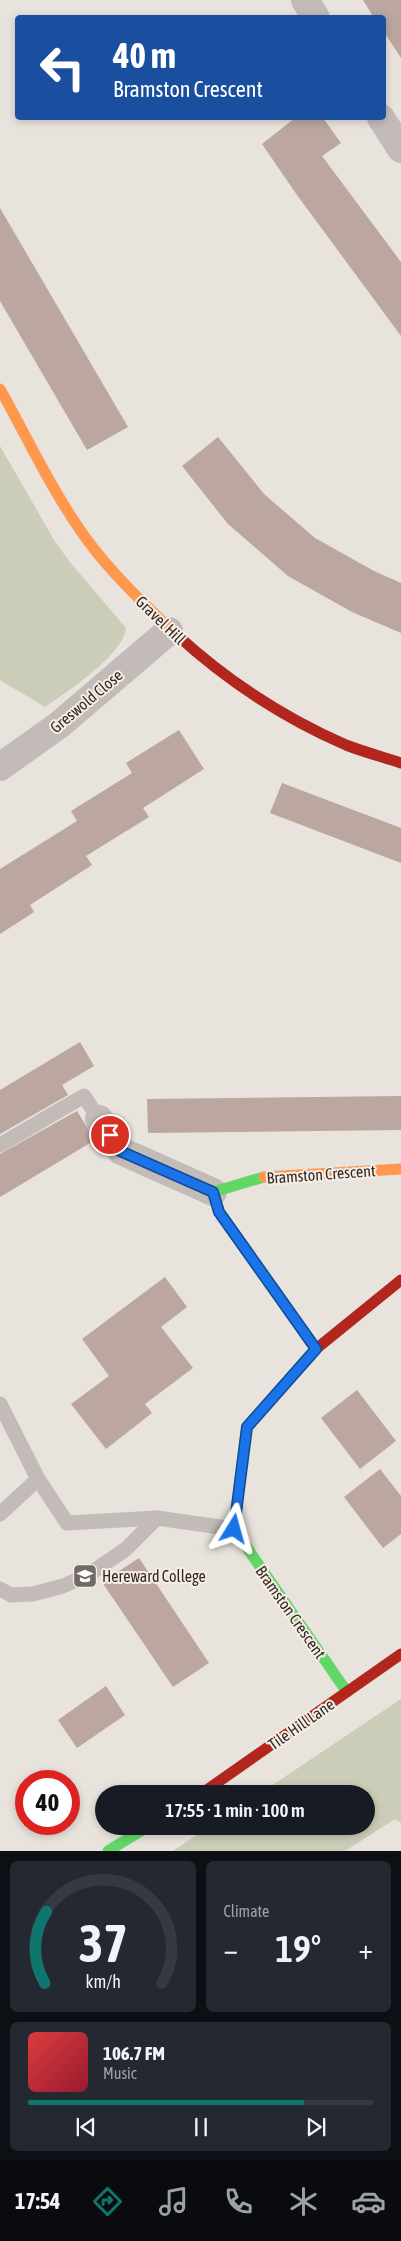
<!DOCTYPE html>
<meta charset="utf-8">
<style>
body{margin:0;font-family:"Asap Condensed",sans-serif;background:#242831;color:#f1f3f6;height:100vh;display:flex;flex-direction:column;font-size:19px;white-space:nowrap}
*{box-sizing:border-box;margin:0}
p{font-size:16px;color:#9ea1a6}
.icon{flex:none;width:28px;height:28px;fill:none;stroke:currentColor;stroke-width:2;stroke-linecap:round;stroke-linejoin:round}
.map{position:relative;height:1851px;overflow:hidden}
.sheet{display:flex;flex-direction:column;gap:10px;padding:10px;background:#0d0f14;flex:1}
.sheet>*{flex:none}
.top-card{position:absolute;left:15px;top:15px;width:371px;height:105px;border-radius:5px;box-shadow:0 2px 8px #0003;background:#1a4fa0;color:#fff;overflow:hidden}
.speed{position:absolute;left:15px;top:1770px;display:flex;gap:10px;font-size:25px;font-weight:700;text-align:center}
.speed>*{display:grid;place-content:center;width:65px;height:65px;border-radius:50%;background:#171b24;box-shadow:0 2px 8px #0003;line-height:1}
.speed .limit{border:8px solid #d22;background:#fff;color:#111}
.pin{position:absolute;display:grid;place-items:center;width:42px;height:42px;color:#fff;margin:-21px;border:2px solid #fff;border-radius:50%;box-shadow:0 1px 5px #0007}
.me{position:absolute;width:55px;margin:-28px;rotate:8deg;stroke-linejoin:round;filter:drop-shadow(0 0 4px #0008)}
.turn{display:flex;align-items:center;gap:18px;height:105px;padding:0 15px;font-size:22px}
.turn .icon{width:65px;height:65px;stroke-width:2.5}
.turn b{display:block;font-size:35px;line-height:42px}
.big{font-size:38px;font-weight:600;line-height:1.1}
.sheet .widget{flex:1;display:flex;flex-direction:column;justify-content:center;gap:8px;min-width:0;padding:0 18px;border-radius:8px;background:#242831}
.sheet .dial{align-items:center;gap:0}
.dial svg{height:130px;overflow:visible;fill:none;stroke:#363941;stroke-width:7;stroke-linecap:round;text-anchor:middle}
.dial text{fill:#f1f3f6;stroke:none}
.song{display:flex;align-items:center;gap:15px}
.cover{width:60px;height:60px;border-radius:8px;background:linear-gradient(135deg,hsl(0 70% 55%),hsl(350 70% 35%))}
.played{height:5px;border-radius:2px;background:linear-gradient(90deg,#0f766e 80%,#363941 80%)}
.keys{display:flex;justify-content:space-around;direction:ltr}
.heat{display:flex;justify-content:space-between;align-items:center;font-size:28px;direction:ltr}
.sheet .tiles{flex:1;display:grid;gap:10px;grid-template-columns:1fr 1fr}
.widget:last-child{grid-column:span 2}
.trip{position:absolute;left:95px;top:1785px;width:280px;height:50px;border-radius:25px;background:#171b24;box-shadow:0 2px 8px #0003;font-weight:600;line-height:50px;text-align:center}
.tabs{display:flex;height:80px;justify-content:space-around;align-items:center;background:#090b0e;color:#9ea1a6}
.tabs .icon{width:35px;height:35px}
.tabs .on{color:#0f766e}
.tabs b{font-size:22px;color:#f1f3f6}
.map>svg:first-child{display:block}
.green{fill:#cbcdb8}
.building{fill:#bba6a0}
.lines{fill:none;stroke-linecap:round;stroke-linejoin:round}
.lane{stroke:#c2bbb7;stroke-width:15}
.street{stroke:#c2bbb7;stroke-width:28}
.fast{stroke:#63d668;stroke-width:11}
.slow{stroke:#ff974d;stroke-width:11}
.jam{stroke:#b3261e;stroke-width:11}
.route-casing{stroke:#114b97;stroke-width:12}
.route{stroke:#1a73e8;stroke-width:9}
.labels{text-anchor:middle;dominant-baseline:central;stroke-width:4;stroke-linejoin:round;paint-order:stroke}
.street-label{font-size:16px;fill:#312926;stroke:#f6ede4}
.poi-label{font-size:16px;fill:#312926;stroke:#f6ede4;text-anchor:start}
</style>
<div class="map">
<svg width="401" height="1851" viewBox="0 0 401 1851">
<rect width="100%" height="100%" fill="#e9e3dd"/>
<g class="green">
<path d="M 0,446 L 54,540 L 69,561 L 126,628 C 124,654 66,693 45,707 L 0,680 Z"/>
<path d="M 401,1699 L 401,1823 L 395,1819 L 345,1851 L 173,1851 L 210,1826 L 366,1826 L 366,1794 L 259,1794 Z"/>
</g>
<g class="building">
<path d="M 363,0 L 401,0 L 401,58 L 384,32 L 384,18 L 374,18 Z"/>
<path d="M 295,118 L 323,118 L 341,143 L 322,156 L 401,262 L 401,336 L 297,195 L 262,144 Z"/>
<path d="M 0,208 L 128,427 L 87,450 L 0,301 Z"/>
<path d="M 218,437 L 264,494 L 315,538 L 374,571 L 401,583 L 401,633 L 352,612 L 288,576 L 228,524 L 182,466 Z"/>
<path d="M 179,730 L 204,769 L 143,808 L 149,817 L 86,856 L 92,865 L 30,905 L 34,912 L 0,934 L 0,869 L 77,821 L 71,811 L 132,773 L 126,763 Z"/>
<path d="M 282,783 L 401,828 L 401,863 L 270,813 Z"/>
<path d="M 80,1042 L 94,1066 L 62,1085 L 68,1095 L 0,1134 L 0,1090 Z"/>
<path d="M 401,1096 L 401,1130 L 148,1133 L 147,1099 Z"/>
<path d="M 77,1111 L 95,1140 L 0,1197 L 0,1154 Z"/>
<path d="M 165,1277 L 187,1307 L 161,1327 L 193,1368 L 145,1404 L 152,1413 L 106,1449 L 71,1404 L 109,1376 L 82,1339 Z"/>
<path d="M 357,1390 L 396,1441 L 360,1469 L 321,1418 Z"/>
<path d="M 380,1469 L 401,1496 L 401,1534 L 383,1548 L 344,1497 Z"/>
<path d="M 139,1558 L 209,1663 L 173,1687 L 102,1582 Z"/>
<path d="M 106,1686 L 125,1715 L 77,1748 L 58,1720 Z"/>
</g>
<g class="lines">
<g class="lane">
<path d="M 0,1145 L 84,1096 L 99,1119"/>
<path d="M 0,1404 L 38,1479 L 67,1523 L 157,1518 L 234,1529"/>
<path d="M 0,1514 L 38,1479"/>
<path d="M 0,1589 L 11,1595 L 33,1594 L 63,1586 L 88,1575 L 126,1549 L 157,1518"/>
</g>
<g class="street">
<path d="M 305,0 L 316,18"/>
<path d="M 381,118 L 401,149"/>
<path d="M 0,767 L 59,725 L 169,631"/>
<path d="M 99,1119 L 121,1151 L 213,1192"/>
</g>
<g class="fast">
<path d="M 264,1177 L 213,1192 L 219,1212 L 316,1349"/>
<path d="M 309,1357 L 247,1427 L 234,1529 L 347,1692"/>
<path d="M 108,1851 L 149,1826"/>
</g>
<g class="slow">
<path d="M 0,389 C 28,439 52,491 85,537 C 111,573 144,604 176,634"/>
<path d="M 264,1177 L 401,1169"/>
</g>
<g class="jam">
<path d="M 176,634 C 226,680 284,718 346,745 C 364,752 383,757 401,763"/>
<path d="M 309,1357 L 316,1349 L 401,1280"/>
<path d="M 201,1794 L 401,1654"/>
</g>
</g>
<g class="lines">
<defs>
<path id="route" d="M 110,1135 L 120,1151 L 213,1192 L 219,1212 L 316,1349 L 247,1427 L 234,1529"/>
</defs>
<use href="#route" class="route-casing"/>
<use href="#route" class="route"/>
</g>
<defs>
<symbol id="university-square" viewBox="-11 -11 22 22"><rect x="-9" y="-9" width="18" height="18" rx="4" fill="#716a66" stroke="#f6ede4"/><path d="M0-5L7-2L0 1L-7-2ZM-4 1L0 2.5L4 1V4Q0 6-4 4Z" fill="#fff"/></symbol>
</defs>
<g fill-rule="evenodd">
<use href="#university-square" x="71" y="1562" width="28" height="28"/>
</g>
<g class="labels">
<g class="street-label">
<text transform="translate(161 620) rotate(44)">Gravel Hill</text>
<text transform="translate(86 701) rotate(-40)">Greswold Close</text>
<text transform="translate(321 1174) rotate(-4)">Bramston Crescent</text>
<text transform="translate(291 1612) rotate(55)">Bramston Crescent</text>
<text transform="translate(301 1724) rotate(-35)">Tile Hill Lane</text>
</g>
<g class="poi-label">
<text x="102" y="1576">Hereward College</text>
</g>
</g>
</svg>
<div class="speed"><div class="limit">40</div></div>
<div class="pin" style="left:110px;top:1135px;background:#d93025"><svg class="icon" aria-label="arrive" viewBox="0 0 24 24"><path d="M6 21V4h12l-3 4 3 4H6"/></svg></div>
<svg class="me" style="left:234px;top:1529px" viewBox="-20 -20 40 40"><path d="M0-17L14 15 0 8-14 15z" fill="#1a73e8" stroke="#fff" stroke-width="4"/></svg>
<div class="trip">17:55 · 1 min · 100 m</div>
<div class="top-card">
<div class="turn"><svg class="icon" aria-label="left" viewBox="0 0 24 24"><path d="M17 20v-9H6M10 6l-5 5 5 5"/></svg><div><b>40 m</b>Bramston Crescent</div></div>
</div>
</div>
<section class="sheet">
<div class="tiles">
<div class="widget dial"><svg viewBox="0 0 100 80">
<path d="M14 69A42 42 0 1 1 86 69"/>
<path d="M14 69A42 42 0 0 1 15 25" stroke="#0f766e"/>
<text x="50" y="56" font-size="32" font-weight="700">37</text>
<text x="50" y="72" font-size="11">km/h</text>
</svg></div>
<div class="widget"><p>Climate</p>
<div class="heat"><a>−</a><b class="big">19°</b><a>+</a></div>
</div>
<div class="widget">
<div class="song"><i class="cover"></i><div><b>106.7 FM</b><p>Music</p></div></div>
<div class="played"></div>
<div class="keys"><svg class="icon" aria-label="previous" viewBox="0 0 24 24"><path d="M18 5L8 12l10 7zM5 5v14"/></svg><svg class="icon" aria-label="pause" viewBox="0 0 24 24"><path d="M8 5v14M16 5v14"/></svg><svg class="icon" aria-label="next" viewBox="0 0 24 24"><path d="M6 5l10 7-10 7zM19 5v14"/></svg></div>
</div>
</div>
</section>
<nav class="tabs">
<b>17:54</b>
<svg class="icon on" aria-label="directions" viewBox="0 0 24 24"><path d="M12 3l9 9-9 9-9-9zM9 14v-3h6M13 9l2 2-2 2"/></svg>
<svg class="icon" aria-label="music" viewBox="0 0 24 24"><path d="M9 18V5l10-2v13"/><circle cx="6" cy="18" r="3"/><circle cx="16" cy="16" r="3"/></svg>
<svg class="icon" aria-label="phone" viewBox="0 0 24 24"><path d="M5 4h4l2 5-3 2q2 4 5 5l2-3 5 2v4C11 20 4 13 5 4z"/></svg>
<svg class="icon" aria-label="climate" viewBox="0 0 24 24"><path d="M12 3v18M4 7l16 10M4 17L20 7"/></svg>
<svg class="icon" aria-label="car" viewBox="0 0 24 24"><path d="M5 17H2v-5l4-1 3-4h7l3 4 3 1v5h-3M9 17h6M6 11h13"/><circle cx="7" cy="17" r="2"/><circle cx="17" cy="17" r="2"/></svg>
</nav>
